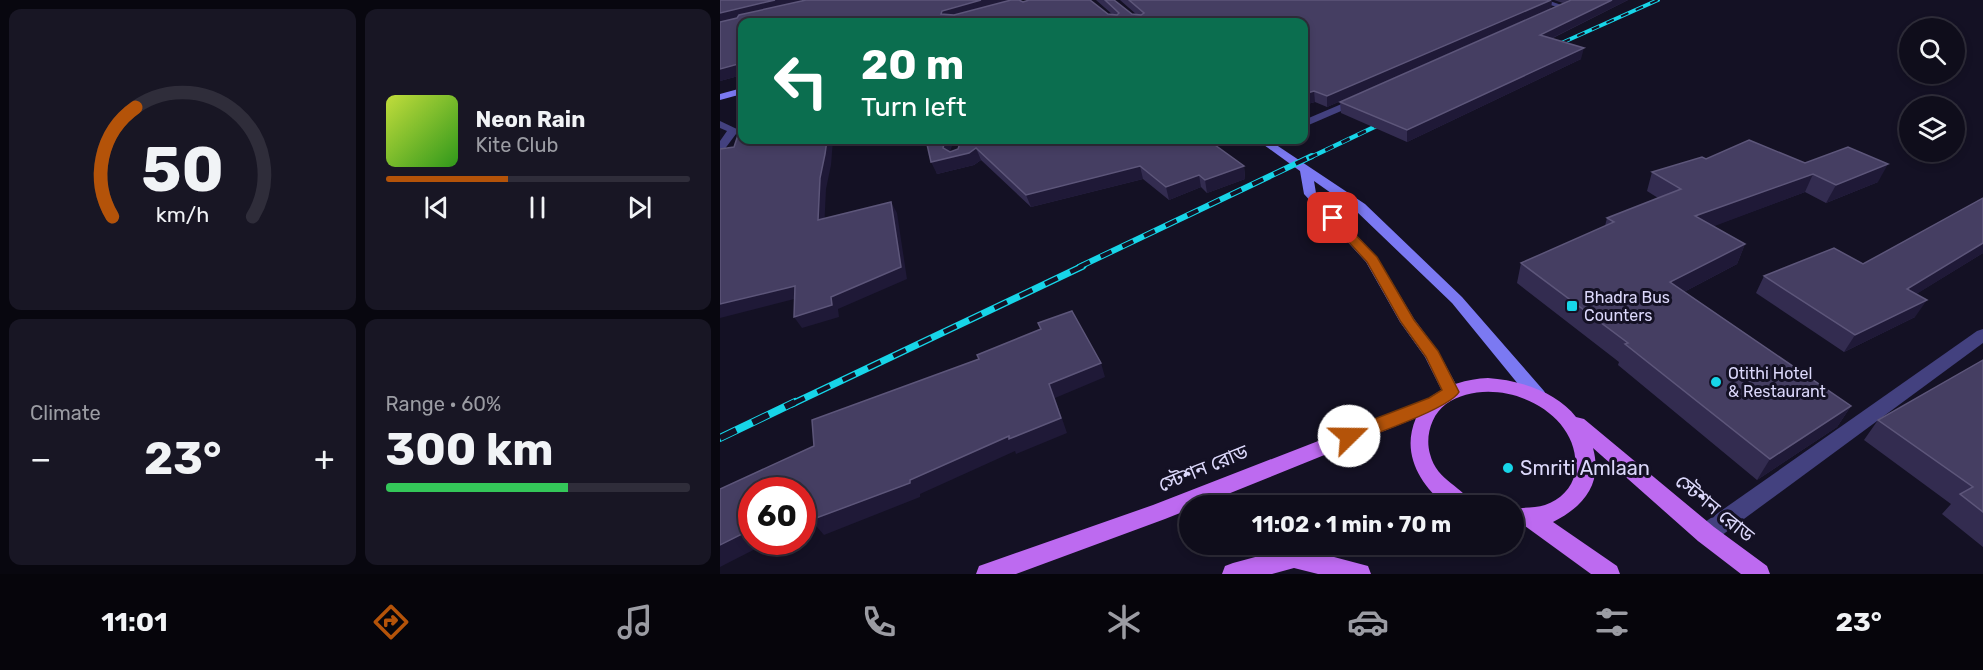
<!DOCTYPE html>
<meta charset="utf-8">
<style>
body{margin:0;font-family:Rubik,"Noto Sans Bengali",sans-serif;background:#181624;color:#f1f3f6;height:100vh;display:flex;flex-direction:column;font-size:22px;white-space:nowrap}
*{box-sizing:border-box;margin:0}
p{font-size:20px;color:#9b9ca3}
.icon{flex:none;width:33px;height:33px;fill:none;stroke:currentColor;stroke-width:2;stroke-linecap:round;stroke-linejoin:round}
.map{position:relative;flex:1;overflow:hidden}
.details{display:flex;flex-direction:column;gap:9px;padding:9px;background:#08070f;width:720px}
.details>*{flex:none}
.guide{position:absolute;left:18px;top:18px;width:570px;height:126px;border-radius:12px;box-shadow:0 3px 9px #0003,0 0 0 2px #2f2d3a;background:#0b6e4f;color:#fff;overflow:hidden}
.fabs{position:absolute;left:1179px;top:18px;display:grid;gap:12px}
.fabs a{display:grid;place-items:center;width:66px;height:66px;border-radius:50%;background:#0f0d1b;box-shadow:0 3px 9px #0003,0 0 0 2px #2f2d3a;font-size:30px}
.speed{position:absolute;left:18px;top:477px;display:flex;gap:12px;font-size:30px;font-weight:700;text-align:center}
.speed>*{display:grid;place-content:center;width:78px;height:78px;border-radius:50%;background:#0f0d1b;box-shadow:0 3px 9px #0003,0 0 0 2px #2f2d3a;line-height:1}
.speed .limit{border:9px solid #d22;background:#fff;color:#111}
.pin{position:absolute;display:grid;place-items:center;width:51px;height:51px;color:#fff;margin:-26px;border-radius:12px;box-shadow:0 3px 9px #0006}
.me{position:absolute;width:66px;margin:-33px;rotate:68deg;stroke-linejoin:round;filter:drop-shadow(0 0 4px #0008)}
.turn{display:flex;align-items:center;gap:21px;height:126px;padding:0 24px;font-size:27px}
.turn .icon{width:78px;height:78px;stroke-width:2.5}
.turn b{display:block;font-size:42px;line-height:51px}
.big{font-size:45px;font-weight:700;line-height:1.1}
.details .card{flex:1;display:flex;flex-direction:column;justify-content:center;gap:9px;min-width:0;padding:0 21px;border-radius:12px;background:#181624}
.details .dial{align-items:center;gap:0}
.dial svg{height:156px;overflow:visible;fill:none;stroke:#2f2d3a;stroke-width:7;stroke-linecap:round;text-anchor:middle}
.dial text{fill:#f1f3f6;stroke:none}
.song{display:flex;align-items:center;gap:18px}
.cover{width:72px;height:72px;border-radius:9px;background:linear-gradient(135deg,hsl(70 70% 55%),hsl(110 70% 35%))}
.played{height:6px;border-radius:3px;background:linear-gradient(90deg,#b45309 40%,#2f2d3a 40%)}
.keys{display:flex;justify-content:space-around;direction:ltr}
.heat{display:flex;justify-content:space-between;align-items:center;font-size:33px;direction:ltr}
.charge{height:9px;border-radius:4px;background:linear-gradient(90deg,#34c759 60%,#2f2d3a 0)}
.details .tiles{flex:1;display:grid;gap:9px;grid-template-columns:repeat(2,1fr)}
.trip{position:absolute;left:459px;top:495px;width:345px;height:60px;border-radius:30px;background:#0f0d1b;box-shadow:0 3px 9px #0003,0 0 0 2px #2f2d3a;font-weight:700;line-height:60px;text-align:center}
.dock{display:flex;height:96px;justify-content:space-around;align-items:center;background:#06050b;color:#9b9ca3}
.dock .icon{width:42px;height:42px}
.dock .on{color:#b45309}
.dock b{font-size:27px;color:#f1f3f6}
main{display:flex;flex:1;min-height:0}
.map>svg:first-child{display:block}
.lines{fill:none;stroke-linecap:round;stroke-linejoin:round}
.minor{fill:#43417f;fill-rule:evenodd}
.secondary{fill:#7b79f2;fill-rule:evenodd}
.primary{fill:#bd6af0;fill-rule:evenodd}
.rail-far4-casing{stroke:#17d5e8;stroke-width:4}
.rail-far3-casing{stroke:#17d5e8;stroke-width:4.5}
.rail-far2-casing{stroke:#17d5e8;stroke-width:6}
.rail-far1-casing{stroke:#17d5e8;stroke-width:7}
.rail-casing{stroke:#17d5e8;stroke-width:8}
.rail-far4{stroke:#141124;stroke-width:2;stroke-dasharray:8;stroke-linecap:butt}
.rail-far3{stroke:#141124;stroke-width:3;stroke-dasharray:9;stroke-linecap:butt}
.rail-far2{stroke:#141124;stroke-width:4;stroke-dasharray:12;stroke-linecap:butt}
.rail-far1{stroke:#141124;stroke-width:4.5;stroke-dasharray:14;stroke-linecap:butt}
.rail{stroke:#141124;stroke-width:6;stroke-dasharray:18;stroke-linecap:butt}
.wall{fill:#332c50}
.shaded-wall{fill:#1f1937}
.building{fill:#453e62;stroke:#5d567a;stroke-width:1.5}
.route{fill:#b45309;stroke:#753606;stroke-width:1.5}
.poi-dot{fill:#17d5e8;stroke:#141124;stroke-width:2}
.labels{text-anchor:middle;dominant-baseline:central;stroke-width:6;stroke-linejoin:round;paint-order:stroke}
.poi-label{font-size:16px;fill:#dcd8fb;stroke:#141124;text-anchor:start}
.near-street-label{font-size:20px;fill:#dcd8fb;stroke:#141124}
.near-poi-label{font-size:20px;fill:#dcd8fb;stroke:#141124;text-anchor:start}
</style>
<main>
<section class="details">
<div class="tiles">
<div class="card dial"><svg viewBox="0 0 100 80">
<path d="M14 69A42 42 0 1 1 86 69"/>
<path d="M14 69A42 42 0 0 1 26 13" stroke="#b45309"/>
<text x="50" y="56" font-size="32" font-weight="700">50</text>
<text x="50" y="72" font-size="11">km/h</text>
</svg></div>
<div class="card">
<div class="song"><i class="cover"></i><div><b>Neon Rain</b><p>Kite Club</p></div></div>
<div class="played"></div>
<div class="keys"><svg class="icon" aria-label="previous" viewBox="0 0 24 24"><path d="M18 5L8 12l10 7zM5 5v14"/></svg><svg class="icon" aria-label="pause" viewBox="0 0 24 24"><path d="M8 5v14M16 5v14"/></svg><svg class="icon" aria-label="next" viewBox="0 0 24 24"><path d="M6 5l10 7-10 7zM19 5v14"/></svg></div>
</div>
<div class="card"><p>Climate</p>
<div class="heat"><a>−</a><b class="big">23°</b><a>+</a></div>
</div>
<div class="card"><p>Range · 60%</p><b class="big">300 km</b><div class="charge"></div></div>
</div>
</section>
<div class="map">
<svg width="1263" height="574" viewBox="0 0 1263 574">
<rect width="100%" height="100%" fill="#141124"/>
<g class="lines">
<g class="minor">
<path d="M 815,0 L 827,0 L 847,7 L 843,9 Z"/>
<path d="M 638,97 L 643,100 L 642,102 L 584,127 L 584,120 Z"/>
<path d="M 0,121 L 19,130 L 4,150 L 0,151 L 0,141 L 7,131 L 0,128 Z"/>
<path d="M 1263,329 L 1263,343 L 994,541 L 986,544 L 978,541 L 975,534 L 978,527 L 1257,331 Z"/>
</g>
<g class="secondary">
<path d="M 22,88 L 22,94 L 0,100 L 0,94 Z"/>
<path d="M 537,140 L 549,140 L 645,204 L 742,297 L 824,391 L 827,396 L 824,401 L 818,403 L 812,401 L 732,303 L 635,210 L 594,181 L 596,193 L 657,257 L 694,319 L 718,351 L 740,392 L 737,397 L 731,399 L 725,397 L 705,357 L 680,322 L 646,262 L 584,194 L 580,171 Z"/>
</g>
<g class="primary">
<path d="M 768,378 C 799,380 837,392 856,417 L 864,419 L 994,527 L 1047,566 L 1050,574 L 1021,574 L 978,541 L 873,448 C 883,484 863,507 833,522 L 897,566 L 900,574 L 871,574 L 805,526 L 794,527 L 794,509 C 804,507 816,508 825,505 C 840,500 852,488 855,473 C 864,409 774,371 726,404 C 711,415 705,437 710,454 C 717,482 744,486 753,506 L 726,506 C 699,483 681,453 696,418 L 478,506 L 470,506 L 470,509 L 445,519 L 296,574 L 256,574 L 259,566 L 433,505 L 709,398 C 726,385 747,379 768,378 Z"/>
<path d="M 584,544 L 635,544 L 632,551 L 614,557 L 648,566 L 651,574 L 598,574 L 574,568 L 552,574 L 502,574 L 505,566 L 513,563 Z"/>
</g>
<defs>
<path id="rail-far4" d="M 828,49 L 938,0"/>
<path id="rail-far3" d="M 589,158 L 669,120"/>
<path id="rail-far2" d="M 359,267 L 592,156"/>
<path id="rail-far1" d="M 72,404 L 363,266"/>
<path id="rail" d="M 0,438 L 75,402"/>
</defs>
<use href="#rail-far4" class="rail-far4-casing"/>
<use href="#rail-far3" class="rail-far3-casing"/>
<use href="#rail-far2" class="rail-far2-casing"/>
<use href="#rail-far1" class="rail-far1-casing"/>
<use href="#rail" class="rail-casing"/>
<use href="#rail-far4" class="rail-far4"/>
<use href="#rail-far3" class="rail-far3"/>
<use href="#rail-far2" class="rail-far2"/>
<use href="#rail-far1" class="rail-far1"/>
<use href="#rail" class="rail"/>
</g>
<g class="wall">
<path d="M 0,0 L 303,2 L 393,15 L 376,0 L 394,0 L 412,14 L 417,15 L 400,0 L 832,0 L 831,8 L 607,107 L 595,102 L 584,105 L 584,22 L 22,22 L 22,75 L 0,81 Z"/>
<path d="M 834,0 L 849,0 L 843,3 Z"/>
<path d="M 851,0 L 908,0 L 831,39 L 861,59 L 687,142 L 621,113 L 620,102 Z"/>
<path d="M 206,140 L 233,140 L 230,152 L 238,149 L 491,142 L 524,166 L 525,179 L 487,193 L 481,187 L 449,200 L 423,179 L 311,207 L 261,160 L 254,165 L 217,174 Z"/>
<path d="M 986,159 L 1085,163 L 1158,182 L 1106,203 L 1085,192 L 993,226 L 1025,244 L 1017,264 L 964,292 L 1131,406 L 1117,427 L 1037,480 L 898,365 L 899,362 L 797,283 L 801,263 L 885,226 L 887,218 L 938,198 L 927,191 L 932,172 Z"/>
<path d="M 1263,198 L 1263,253 L 1196,294 L 1195,317 L 1124,352 L 1036,293 L 1044,276 L 1143,264 Z"/>
<path d="M 1263,360 L 1263,547 L 1222,514 L 1231,504 L 1144,440 L 1158,420 Z"/>
</g>
<g class="shaded-wall">
<path d="M 55,0 L 97,0 L 0,24 L 0,13 Z"/>
<path d="M 261,0 L 297,0 L 225,20 L 221,14 L 222,11 Z"/>
<path d="M 831,0 L 832,0 L 831,8 L 607,107 L 607,96 Z"/>
<path d="M 892,0 L 908,0 L 818,45 L 820,35 Z"/>
<path d="M 864,48 L 861,59 L 687,142 L 687,130 Z"/>
<path d="M 22,63 L 22,75 L 0,81 L 0,69 Z"/>
<path d="M 594,91 L 595,102 L 584,105 L 584,94 Z"/>
<path d="M 107,140 L 113,140 L 111,165 L 106,189 L 104,231 L 98,220 L 100,178 Z"/>
<path d="M 225,140 L 233,140 L 229,158 L 256,148 L 261,160 L 254,165 L 217,174 L 211,162 L 223,148 Z"/>
<path d="M 1168,164 L 1158,182 L 1106,203 L 1116,185 Z"/>
<path d="M 420,166 L 423,179 L 311,207 L 306,195 Z"/>
<path d="M 524,166 L 525,179 L 487,193 L 485,180 Z"/>
<path d="M 1093,174 L 1085,192 L 968,236 L 975,216 Z"/>
<path d="M 479,175 L 481,187 L 449,200 L 446,187 Z"/>
<path d="M 171,202 L 177,213 L 187,279 L 118,309 L 119,317 L 82,328 L 74,317 Z"/>
<path d="M 1263,243 L 1263,253 L 1177,306 L 1187,289 Z"/>
<path d="M 1025,244 L 1017,264 L 943,303 L 950,282 Z"/>
<path d="M 75,286 L 82,297 L 0,318 L 0,304 Z"/>
<path d="M 1207,300 L 1195,317 L 1124,352 L 1135,335 Z"/>
<path d="M 381,363 L 385,377 L 335,398 L 347,433 L 296,454 L 295,451 L 200,494 L 200,497 L 104,535 L 91,520 L 190,480 L 329,384 Z"/>
<path d="M 1131,406 L 1117,427 L 1037,480 L 1050,459 Z"/>
<path d="M 92,499 L 104,514 L 82,525 L 82,504 Z"/>
<path d="M 32,529 L 32,542 L 49,542 L 0,567 L 0,545 Z"/>
</g>
<g class="building">
<path d="M 0,0 L 55,0 L 0,13 Z"/>
<path d="M 86,0 L 261,0 L 222,11 L 221,14 L 234,15 L 291,0 L 299,0 L 303,2 L 309,0 L 370,0 L 388,14 L 397,15 L 399,13 L 385,0 L 394,0 L 412,14 L 421,15 L 424,13 L 409,0 L 831,0 L 607,96 L 594,91 L 584,94 L 584,22 L 22,22 L 22,63 L 0,69 L 0,22 L 17,18 L 19,15 Z"/>
<path d="M 851,0 L 892,0 L 820,35 L 864,48 L 687,130 L 620,102 Z"/>
<path d="M 21,126 L 22,126 L 22,140 L 107,140 L 105,154 L 100,178 L 98,220 L 171,202 L 181,267 L 111,297 L 112,305 L 74,317 L 75,286 L 0,304 L 0,149 L 14,147 Z"/>
<path d="M 206,140 L 225,140 L 223,148 L 230,152 L 238,149 L 241,140 L 488,140 L 524,166 L 485,180 L 479,175 L 446,187 L 420,166 L 306,195 L 256,148 L 249,153 L 211,162 Z"/>
<path d="M 1029,140 L 1085,163 L 1128,147 L 1168,164 L 1116,185 L 1093,174 L 975,216 L 1025,244 L 950,282 L 1131,406 L 1050,459 L 905,344 L 908,343 L 801,263 L 894,222 L 887,218 L 961,189 L 932,172 L 982,157 L 986,159 Z"/>
<path d="M 1263,198 L 1263,243 L 1187,289 L 1207,300 L 1135,335 L 1044,276 L 1114,248 L 1143,264 Z"/>
<path d="M 352,311 L 381,363 L 329,384 L 341,418 L 289,439 L 289,436 L 190,480 L 190,483 L 91,520 L 92,499 L 82,504 L 82,490 L 32,490 L 32,529 L 0,545 L 0,489 L 94,446 L 92,420 L 259,359 L 257,355 L 321,329 L 318,323 Z"/>
<path d="M 1263,360 L 1263,512 L 1240,494 L 1253,487 L 1158,420 Z"/>
</g>
<path class="route" d="M 613,215 L 617,216 L 657,257 L 694,320 L 718,351 L 739,392 C 730,408 650,436 629,443 L 623,441 L 621,436 L 623,431 L 709,398 L 722,390 L 706,357 L 681,322 L 647,262 L 607,218 Z"/>
<g class="poi-dot">
<rect x="846" y="300" width="12" height="12" rx="3"/>
<circle cx="996" cy="382" r="6"/>
<circle cx="788" cy="468" r="6"/>
</g>
<g class="labels">
<g class="poi-label">
<text x="864" y="297">Bhadra Bus<tspan x="864" dy="18">Counters</tspan></text>
<text x="1008" y="373">Otithi Hotel<tspan x="1008" dy="18">&amp; Restaurant</tspan></text>
</g>
<g class="near-street-label">
<text transform="translate(483 468) rotate(-22)">স্টেশন রোড</text>
<text transform="translate(995 508) rotate(39)">স্টেশন রোড</text>
</g>
<g class="near-poi-label">
<text x="800" y="468">Smriti Amlaan</text>
</g>
</g>
</svg>
<div class="fabs">
<a><svg class="icon" aria-label="search" viewBox="0 0 24 24"><circle cx="10" cy="10" r="6"/><path d="M15 15l6 6"/></svg></a>
<a><svg class="icon" aria-label="layers" viewBox="0 0 24 24"><path d="M12 4l9 5-9 5-9-5zM3 14l9 5 9-5"/></svg></a>
</div>
<div class="speed"><div class="limit">60</div></div>
<div class="pin" style="left:613px;top:218px;background:#d93025"><svg class="icon" aria-label="arrive" viewBox="0 0 24 24"><path d="M6 21V4h12l-3 4 3 4H6"/></svg></div>
<svg class="me" style="left:629px;top:436px" viewBox="-20 -20 40 40"><circle r="19" fill="#fff"/><path d="M0-13L10 11 0 6-10 11z" fill="#b45309"/></svg>
<div class="trip">11:02 · 1 min · 70 m</div>
<div class="guide">
<div class="turn"><svg class="icon" aria-label="left" viewBox="0 0 24 24"><path d="M17 20v-9H6M10 6l-5 5 5 5"/></svg><div><b>20 m</b>Turn left</div></div>
</div>
</div>
</main>
<nav class="dock">
<b>11:01</b>
<svg class="icon on" aria-label="directions" viewBox="0 0 24 24"><path d="M12 3l9 9-9 9-9-9zM9 14v-3h6M13 9l2 2-2 2"/></svg>
<svg class="icon" aria-label="music" viewBox="0 0 24 24"><path d="M9 18V5l10-2v13"/><circle cx="6" cy="18" r="3"/><circle cx="16" cy="16" r="3"/></svg>
<svg class="icon" aria-label="phone" viewBox="0 0 24 24"><path d="M5 4h4l2 5-3 2q2 4 5 5l2-3 5 2v4C11 20 4 13 5 4z"/></svg>
<svg class="icon" aria-label="climate" viewBox="0 0 24 24"><path d="M12 3v18M4 7l16 10M4 17L20 7"/></svg>
<svg class="icon" aria-label="car" viewBox="0 0 24 24"><path d="M5 17H2v-5l4-1 3-4h7l3 4 3 1v5h-3M9 17h6M6 11h13"/><circle cx="7" cy="17" r="2"/><circle cx="17" cy="17" r="2"/></svg>
<svg class="icon" aria-label="filters" viewBox="0 0 24 24"><path d="M4 7h16M4 17h16"/><circle cx="9" cy="7" r="2"/><circle cx="15" cy="17" r="2"/></svg>
<b>23°</b>
</nav>
